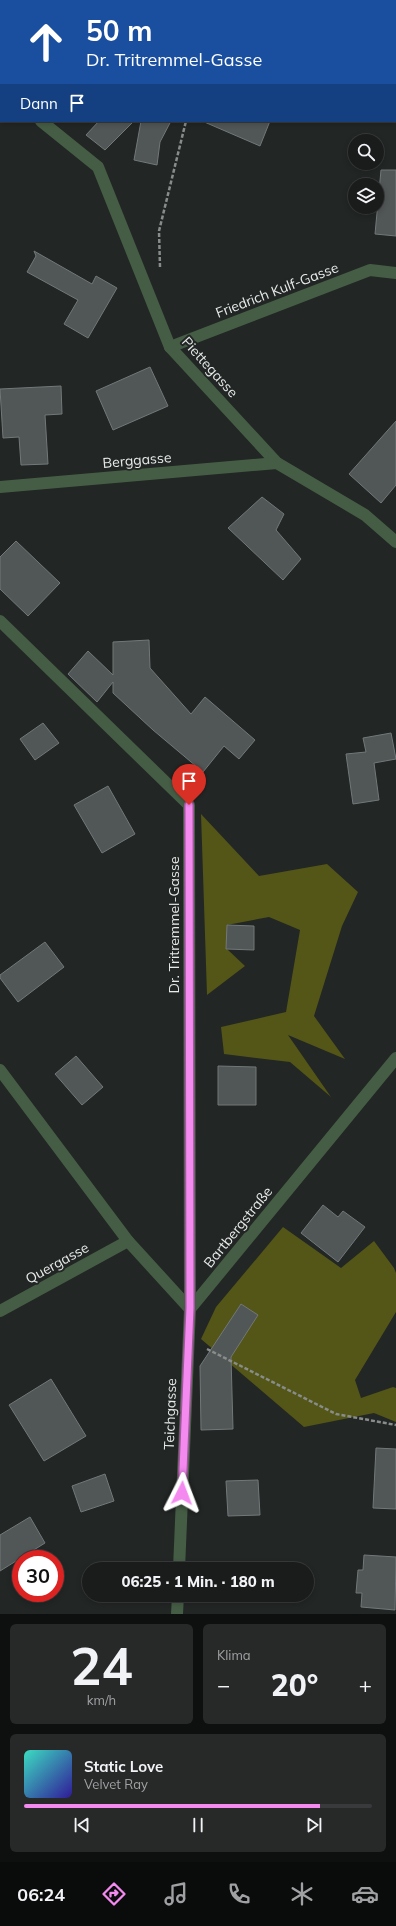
<!DOCTYPE html>
<html lang="de">
<meta charset="utf-8">
<style>
body{margin:0;font-family:Mulish,sans-serif;background:#272929;color:#f1f3f6;height:100vh;display:flex;flex-direction:column;font-size:15px;white-space:nowrap}
*{box-sizing:border-box;margin:0}
p{font-size:13px;color:#9fa1a3}
.icon{flex:none;width:22px;height:22px;fill:none;stroke:currentColor;stroke-width:2;stroke-linecap:round;stroke-linejoin:round}
.map{position:relative;height:1614px;overflow:hidden}
.sheet{display:flex;flex-direction:column;gap:10px;padding:10px;background:#0e0f0f;flex:1}
.sheet>*{flex:none}
.hud{position:absolute;left:0px;top:0px;width:396px;height:122px;box-shadow:0 2px 6px #0003,0 0 0 1px #383a3b;background:#1a4fa0;color:#fff;overflow:hidden}
.buttons{position:absolute;left:348px;top:134px;display:grid;gap:8px}
.buttons a{display:grid;place-items:center;width:36px;height:36px;border-radius:50%;background:#1a1c1c;box-shadow:0 2px 6px #0003,0 0 0 1px #383a3b;font-size:20px}
.speed{position:absolute;left:12px;top:1550px;display:flex;gap:8px;font-size:20px;font-weight:700;text-align:center}
.speed>*{display:grid;place-content:center;width:52px;height:52px;border-radius:50%;background:#1a1c1c;box-shadow:0 2px 6px #0003,0 0 0 1px #383a3b;line-height:1}
.speed .limit{border:6px solid #d22;background:#fff;color:#111}
.pin{position:absolute;display:grid;place-items:center;width:34px;height:34px;color:#fff;margin:-41px -17px;border-radius:50% 50% 50% 0;rotate:-45deg;box-shadow:0 0 4px #0007}
.pin .icon{rotate:45deg}
.me{position:absolute;width:44px;margin:-22px;rotate:3deg;stroke-linejoin:round;filter:drop-shadow(0 0 3px #0008)}
.turn{display:flex;align-items:center;gap:14px;height:84px;padding:0 20px;font-size:18px}
.turn .icon{width:52px;height:52px;stroke-width:2.5}
.turn b{display:block;font-size:28px;line-height:34px}
.then{display:flex;align-items:center;height:38px;padding:0 20px;background:#0003;gap:8px;font-size:15px}
.big{font-size:30px;font-weight:800;line-height:1.1}
.sheet .card{flex:1;display:flex;flex-direction:column;justify-content:center;gap:6px;min-width:0;padding:0 14px;border-radius:6px;background:#272929}
.sheet .dial{align-items:center;gap:0}
.dial b{font-size:52px;line-height:1}
.song{display:flex;align-items:center;gap:12px}
.cover{width:48px;height:48px;border-radius:6px;background:linear-gradient(135deg,hsl(170 70% 55%),hsl(250 70% 35%))}
.played{height:4px;border-radius:2px;background:linear-gradient(90deg,#f489f0 85%,#383a3b 85%)}
.keys{display:flex;justify-content:space-around;direction:ltr}
.heat{display:flex;justify-content:space-between;align-items:center;font-size:22px;direction:ltr}
.sheet .tiles{flex:1;display:grid;gap:10px;grid-template-columns:1fr 1fr}
.card:last-child{grid-column:span 2}
.trip{position:absolute;left:82px;top:1562px;width:232px;height:40px;border-radius:20px;background:#1a1c1c;box-shadow:0 2px 6px #0003,0 0 0 1px #383a3b;font-weight:800;line-height:40px;text-align:center}
.tab-bar{display:flex;height:64px;justify-content:space-around;align-items:center;background:#0a0b0b;color:#9fa1a3}
.tab-bar .icon{width:28px;height:28px}
.tab-bar .current{color:#f489f0}
.tab-bar b{font-size:18px;color:#f1f3f6}
.map>svg:first-child{display:block}
.forest{fill:#535616}
.building{fill:#515657;stroke:#727879}
.lines{fill:none;stroke-linecap:round;stroke-linejoin:round}
.path{stroke:#888c8b;stroke-width:2.5;stroke-dasharray:4 2;stroke-linecap:butt}
.service{stroke:#465d45;stroke-width:12}
.minor{stroke:#465d45;stroke-width:12}
.route-casing{stroke:#9f599c;stroke-width:10}
.route{stroke:#f489f0;stroke-width:7}
.labels{text-anchor:middle;dominant-baseline:central;stroke-width:4;stroke-linejoin:round;paint-order:stroke}
.street-label{font-size:14px;fill:#e8ebea;stroke:#222625}
</style>
<div class="map">
<svg width="396" height="1614" viewBox="0 0 396 1614">
<rect width="100%" height="100%" fill="#222625"/>
<g class="forest">
<path d="M 201,814 L 259,876 L 327,864 L 358,892 L 342,926 L 314,1016 L 345,1059 L 288,1035 L 331,1097 L 290,1062 L 224,1054 L 221,1027 L 286,1012 L 300,930 L 269,917 L 227,925 L 227,949 L 245,966 L 207,995 Z"/>
<path d="M 283,1227 L 341,1268 L 374,1241 L 394,1268 L 396,1273 L 396,1312 L 355,1380 L 361,1398 L 393,1387 L 396,1388 L 396,1422 L 374,1413 L 304,1427 L 201,1339 L 216,1307 Z"/>
</g>
<g class="building">
<path d="M 99,121 L 134,121 L 105,150 L 86,135 Z"/>
<path d="M 141,121 L 171,121 L 160,142 L 157,165 L 134,160 Z"/>
<path d="M 202,121 L 270,121 L 260,146 Z"/>
<path d="M 381,170 L 396,170 L 396,236 L 375,234 Z"/>
<path d="M 34,251 L 92,284 L 96,276 L 117,288 L 88,338 L 64,324 L 78,300 L 27,272 L 36,256 Z"/>
<path d="M 150,367 L 168,406 L 113,430 L 96,391 Z"/>
<path d="M 61,386 L 62,414 L 45,415 L 48,464 L 21,465 L 19,437 L 3,438 L 0,389 Z"/>
<path d="M 396,421 L 396,485 L 381,503 L 349,474 Z"/>
<path d="M 262,497 L 284,514 L 276,530 L 301,559 L 283,580 L 228,528 Z"/>
<path d="M 16,541 L 60,583 L 28,616 L 0,589 L 0,557 Z"/>
<path d="M 149,640 L 150,668 L 191,714 L 205,697 L 255,740 L 239,759 L 224,746 L 203,772 L 153,730 L 113,693 L 113,682 L 97,702 L 68,674 L 88,651 L 113,675 L 113,642 Z"/>
<path d="M 43,723 L 59,743 L 35,760 L 20,739 Z"/>
<path d="M 391,733 L 396,759 L 374,763 L 379,800 L 353,804 L 346,754 L 366,752 L 363,738 Z"/>
<path d="M 108,786 L 135,834 L 102,853 L 74,805 Z"/>
<path d="M 227,925 L 254,926 L 254,950 L 226,949 Z"/>
<path d="M 45,942 L 64,967 L 18,1002 L 0,978 L 0,975 Z"/>
<path d="M 76,1056 L 103,1087 L 82,1105 L 55,1074 Z"/>
<path d="M 218,1066 L 256,1067 L 256,1105 L 218,1105 Z"/>
<path d="M 323,1205 L 338,1217 L 343,1211 L 365,1227 L 338,1262 L 301,1233 Z"/>
<path d="M 241,1304 L 258,1315 L 231,1357 L 233,1429 L 201,1430 L 200,1366 Z"/>
<path d="M 51,1379 L 86,1436 L 44,1461 L 9,1405 Z"/>
<path d="M 376,1448 L 396,1449 L 396,1509 L 373,1508 Z"/>
<path d="M 105,1474 L 114,1501 L 81,1512 L 72,1486 Z"/>
<path d="M 258,1480 L 260,1515 L 228,1516 L 226,1481 Z"/>
<path d="M 30,1517 L 45,1543 L 0,1571 L 0,1535 Z"/>
<path d="M 364,1555 L 396,1557 L 395,1610 L 361,1607 L 362,1593 L 356,1593 L 358,1570 L 363,1570 Z"/>
</g>
<g class="lines">
<g class="path">
<path d="M 198,0 L 198,1"/>
<path d="M 160,267 L 159,231 L 186,121"/>
<path d="M 207,1349 L 336,1414 L 396,1425"/>
</g>
<path class="service" d="M 83,0 L 83,1"/>
<g class="minor">
<path d="M 0,88 L 1,88"/>
<path d="M 41,121 L 98,167 L 170,347 L 277,463 L 365,515 L 396,542"/>
<path d="M 170,347 L 370,270 L 396,273"/>
<path d="M 0,487 L 277,463"/>
<path d="M 0,621 L 189,805 L 190,1309 L 179,1569"/>
<path d="M 0,1070 L 128,1241 L 190,1309 L 396,1058"/>
<path d="M 0,1311 L 128,1241"/>
<path d="M 177,1614 L 178,1595"/>
</g>
</g>
<g class="lines">
<defs>
<path id="route" d="M 182,1493 L 190,1308 L 189,805"/>
</defs>
<use href="#route" class="route-casing"/>
<use href="#route" class="route"/>
</g>
<g class="labels">
<g class="street-label">
<text transform="translate(277 290) rotate(-21)">Friedrich Kulf-Gasse</text>
<text transform="translate(210 367) rotate(48)">Piettegasse</text>
<text transform="translate(137 460) rotate(-5)">Berggasse</text>
<text transform="translate(174 925) rotate(-90)">Dr. Tritremmel-Gasse</text>
<text transform="translate(238 1227) rotate(-51)">Bartbergstraße</text>
<text transform="translate(57 1263) rotate(-29)">Quergasse</text>
<text transform="translate(170 1414) rotate(-88)">Teichgasse</text>
</g>
</g>
</svg>
<div class="buttons">
<a><svg class="icon" aria-label="search" viewBox="0 0 24 24"><circle cx="10" cy="10" r="6"/><path d="M15 15l6 6"/></svg></a>
<a><svg class="icon" aria-label="layers" viewBox="0 0 24 24"><path d="M12 4l9 5-9 5-9-5zM3 14l9 5 9-5"/></svg></a>
</div>
<div class="speed"><div class="limit">30</div></div>
<div class="pin" style="left:189px;top:805px;background:#d93025"><svg class="icon" aria-label="arrive" viewBox="0 0 24 24"><path d="M6 21V4h12l-3 4 3 4H6"/></svg></div>
<svg class="me" style="left:182px;top:1493px" viewBox="-20 -20 40 40"><path d="M0-17L14 15 0 8-14 15z" fill="#f489f0" stroke="#fff" stroke-width="4"/></svg>
<div class="trip">06:25 · 1 Min. · 180 m</div>
<div class="hud">
<div class="turn"><svg class="icon" aria-label="ahead" viewBox="0 0 24 24"><path d="M12 20V5M6 11l6-6 6 6"/></svg><div><b>50 m</b>Dr. Tritremmel-Gasse</div></div>
<div class="then">Dann<svg class="icon" aria-label="arrive" viewBox="0 0 24 24"><path d="M6 21V4h12l-3 4 3 4H6"/></svg></div>
</div>
</div>
<section class="sheet">
<div class="tiles">
<div class="card dial"><b>24</b><p>km/h</p></div>
<div class="card"><p>Klima</p>
<div class="heat"><a>−</a><b class="big">20°</b><a>+</a></div>
</div>
<div class="card">
<div class="song"><i class="cover"></i><div><b>Static Love</b><p>Velvet Ray</p></div></div>
<div class="played"></div>
<div class="keys"><svg class="icon" aria-label="previous" viewBox="0 0 24 24"><path d="M18 5L8 12l10 7zM5 5v14"/></svg><svg class="icon" aria-label="pause" viewBox="0 0 24 24"><path d="M8 5v14M16 5v14"/></svg><svg class="icon" aria-label="next" viewBox="0 0 24 24"><path d="M6 5l10 7-10 7zM19 5v14"/></svg></div>
</div>
</div>
</section>
<nav class="tab-bar">
<b>06:24</b>
<svg class="icon current" aria-label="directions" viewBox="0 0 24 24"><path d="M12 3l9 9-9 9-9-9zM9 14v-3h6M13 9l2 2-2 2"/></svg>
<svg class="icon" aria-label="music" viewBox="0 0 24 24"><path d="M9 18V5l10-2v13"/><circle cx="6" cy="18" r="3"/><circle cx="16" cy="16" r="3"/></svg>
<svg class="icon" aria-label="phone" viewBox="0 0 24 24"><path d="M5 4h4l2 5-3 2q2 4 5 5l2-3 5 2v4C11 20 4 13 5 4z"/></svg>
<svg class="icon" aria-label="climate" viewBox="0 0 24 24"><path d="M12 3v18M4 7l16 10M4 17L20 7"/></svg>
<svg class="icon" aria-label="car" viewBox="0 0 24 24"><path d="M5 17H2v-5l4-1 3-4h7l3 4 3 1v5h-3M9 17h6M6 11h13"/><circle cx="7" cy="17" r="2"/><circle cx="17" cy="17" r="2"/></svg>
</nav>
